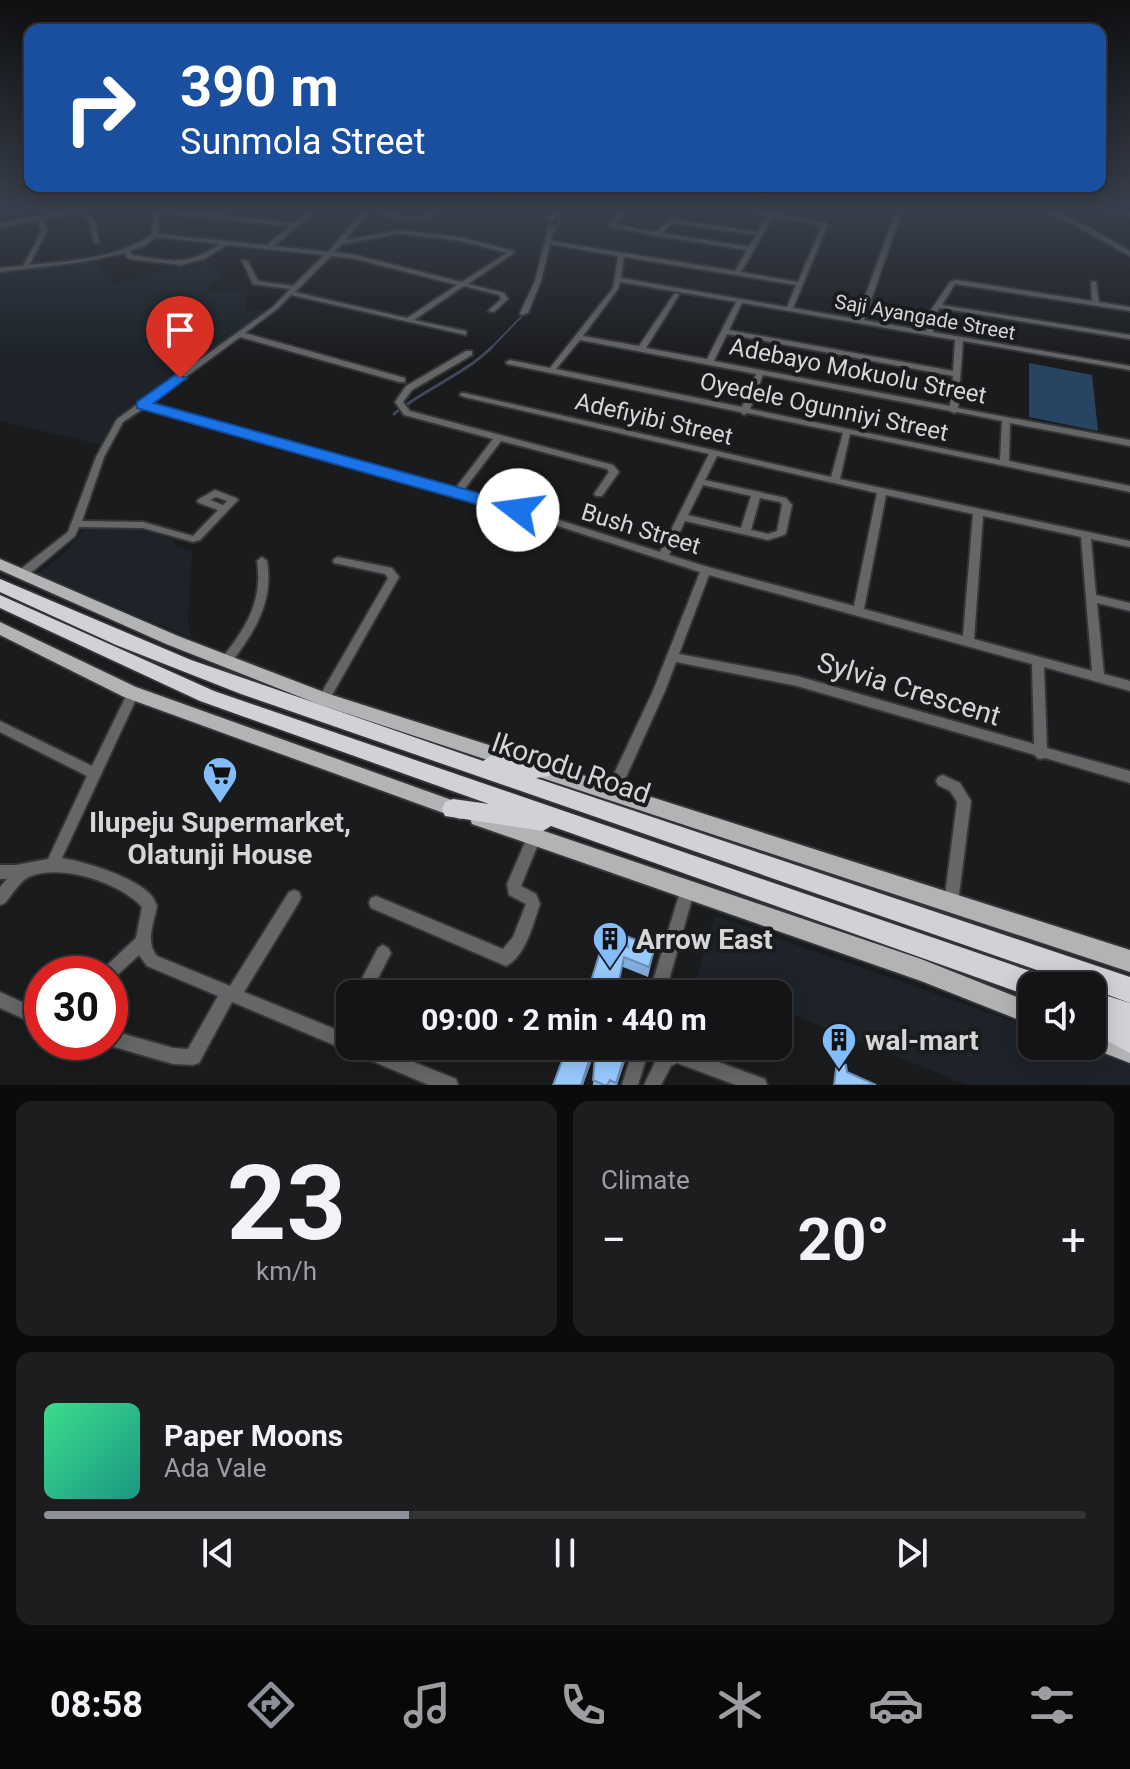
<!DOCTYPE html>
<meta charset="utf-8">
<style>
body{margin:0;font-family:Roboto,sans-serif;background:#1d1d1f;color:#f1f3f6;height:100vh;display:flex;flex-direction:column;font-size:30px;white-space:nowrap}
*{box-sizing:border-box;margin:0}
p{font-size:26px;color:#9d9ea1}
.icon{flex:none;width:44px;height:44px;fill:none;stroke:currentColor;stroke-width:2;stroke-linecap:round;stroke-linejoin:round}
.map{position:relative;height:1085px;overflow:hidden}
.drawer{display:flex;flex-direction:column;gap:16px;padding:16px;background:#0b0b0c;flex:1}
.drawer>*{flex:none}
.banner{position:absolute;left:24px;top:24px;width:1082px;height:168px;border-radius:16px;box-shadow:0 4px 20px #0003,0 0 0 2px #333335;background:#1a4fa0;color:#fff;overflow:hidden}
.buttons{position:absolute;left:1018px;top:972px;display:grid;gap:16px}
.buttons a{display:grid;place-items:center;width:88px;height:88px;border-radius:16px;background:#141416;box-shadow:0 4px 20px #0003,0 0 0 2px #333335;font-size:40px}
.speed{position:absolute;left:24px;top:956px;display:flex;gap:16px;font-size:40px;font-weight:700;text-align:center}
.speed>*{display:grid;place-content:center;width:104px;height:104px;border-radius:50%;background:#141416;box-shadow:0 4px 20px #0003,0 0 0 2px #333335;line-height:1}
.speed .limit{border:12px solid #d22;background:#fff;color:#111}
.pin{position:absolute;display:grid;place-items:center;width:68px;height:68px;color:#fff;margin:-82px -34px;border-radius:50% 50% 50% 0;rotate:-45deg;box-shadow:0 0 8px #0007}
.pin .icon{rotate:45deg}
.me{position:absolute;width:88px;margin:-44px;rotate:285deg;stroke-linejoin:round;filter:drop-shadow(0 0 6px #0008)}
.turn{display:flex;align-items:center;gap:28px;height:168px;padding:0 24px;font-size:36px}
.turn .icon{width:104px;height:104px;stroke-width:2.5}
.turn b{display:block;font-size:56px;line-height:68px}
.big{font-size:60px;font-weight:700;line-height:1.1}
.drawer .card{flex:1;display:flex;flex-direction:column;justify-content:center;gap:12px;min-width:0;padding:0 28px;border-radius:16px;background:#1d1d1f}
.drawer .dial{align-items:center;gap:0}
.dial b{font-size:104px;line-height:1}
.song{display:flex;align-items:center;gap:24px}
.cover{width:96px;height:96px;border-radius:12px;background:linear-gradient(135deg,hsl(150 70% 55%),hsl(170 70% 35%))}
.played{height:8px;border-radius:4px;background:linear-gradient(90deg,#8c9099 35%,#333335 35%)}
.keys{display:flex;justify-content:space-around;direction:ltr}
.heat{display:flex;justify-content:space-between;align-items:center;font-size:44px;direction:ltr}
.drawer .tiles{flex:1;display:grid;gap:16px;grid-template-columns:1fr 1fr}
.card:last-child{grid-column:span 2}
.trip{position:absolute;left:336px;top:980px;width:456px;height:80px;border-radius:16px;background:#141416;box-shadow:0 4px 20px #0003,0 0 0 2px #333335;font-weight:700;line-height:80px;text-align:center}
.menu{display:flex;height:128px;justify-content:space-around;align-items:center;background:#080809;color:#9d9ea1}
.menu .icon{width:56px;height:56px}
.menu .on{color:#8c9099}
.menu b{font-size:36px;color:#f1f3f6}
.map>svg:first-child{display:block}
.built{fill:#1d2329}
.green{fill:#294461}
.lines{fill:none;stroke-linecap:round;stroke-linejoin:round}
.stream-far1{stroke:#404859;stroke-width:2}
.stream{stroke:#404859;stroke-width:3}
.minor-casing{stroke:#343537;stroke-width:4}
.major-casing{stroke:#343537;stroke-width:4}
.highway-casing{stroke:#343537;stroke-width:4}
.minor{fill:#656667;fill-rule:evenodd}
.major{fill:#b1b3b5;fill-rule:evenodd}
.highway{fill:#d0d2d5;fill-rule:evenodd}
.wall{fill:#83addb}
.shaded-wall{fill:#6a8db2}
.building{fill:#98c9ff;stroke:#6a8db2;stroke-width:2}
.route{fill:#1a73e8;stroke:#114b97;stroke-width:2}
.labels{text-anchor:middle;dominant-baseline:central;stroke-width:8;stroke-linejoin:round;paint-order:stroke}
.far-street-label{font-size:20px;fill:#d5d6d8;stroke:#1a1b1d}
.street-label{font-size:24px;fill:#d5d6d8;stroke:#1a1b1d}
.near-street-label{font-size:28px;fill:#d5d6d8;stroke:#1a1b1d}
.near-poi-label{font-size:28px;font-weight:bold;fill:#d5d6d8;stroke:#1a1b1d;text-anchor:start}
</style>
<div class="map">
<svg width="1130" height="1085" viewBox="0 0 1130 1085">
<rect width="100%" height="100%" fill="#1a1b1d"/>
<g class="built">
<path d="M 94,258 L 112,286 L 169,268 L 206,263 L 222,276 L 213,280 L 208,292 L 248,290 L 246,311 L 270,309 L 109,427 L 102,445 L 0,421 L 0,272 Z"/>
<path d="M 86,527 L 141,529 L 176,541 L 173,545 L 192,551 L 188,621 L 192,638 L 37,574 L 67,551 Z"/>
<path d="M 715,916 L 1032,1028 L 1032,1046 L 1083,1046 L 1130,1063 L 1130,1085 L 968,1085 L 778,1009 L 778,994 L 740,994 L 697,977 Z"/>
</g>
<path class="green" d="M 1029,363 L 1092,375 L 1098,431 L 1029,417 Z"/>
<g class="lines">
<g class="stream-far1">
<path d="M 551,238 L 566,208"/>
<path d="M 532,303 L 542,276"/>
<path d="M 490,349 L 526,312"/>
</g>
<path class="stream" d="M 394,414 C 424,389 464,375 492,347"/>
<defs>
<g id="minor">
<path d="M 80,208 L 94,208 L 86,211 L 96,223 L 99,243 L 94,242 L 90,223 L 81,212 L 43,219 L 47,232 L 29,265 C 69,261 119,259 152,234 L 153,208 L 218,215 L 230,208 L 237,208 L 225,216 L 294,223 L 312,208 L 319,208 L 274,246 L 328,252 L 366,208 C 390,208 416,226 438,208 L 504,208 L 501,210 L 442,211 L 429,218 L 417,220 L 397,218 L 369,211 L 346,240 L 399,230 L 461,237 L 514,251 L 514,253 L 468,284 L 504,293 L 508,299 L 494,312 L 488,311 L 501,299 L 499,295 L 464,286 L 414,320 L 466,331 L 466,335 L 291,295 L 277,309 L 245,333 L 405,378 L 405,382 L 399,382 L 240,337 L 149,404 L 455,489 L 493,439 L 404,415 L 395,402 L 406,386 L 466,351 L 472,351 L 472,355 L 412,390 L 403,402 L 410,411 L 613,465 L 619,472 L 602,496 L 596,496 L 594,494 L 609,472 L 607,469 L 501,441 L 463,491 L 521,508 L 660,552 L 709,454 L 464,397 L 460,395 L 461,393 L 464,393 L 831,477 L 843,433 L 747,413 L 744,415 L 740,412 L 507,364 L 506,362 L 510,360 L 550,368 L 613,288 L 618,256 L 550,244 L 541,281 L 528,313 L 521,315 L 520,313 L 535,281 L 549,225 L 554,226 L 551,241 L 735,271 L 747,250 L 657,236 L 609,226 L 622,208 L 628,208 L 616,225 L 656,232 L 672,219 L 758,232 L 767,216 L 727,208 L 742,208 L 827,223 L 828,224 L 793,308 L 857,319 L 897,208 L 903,208 L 864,320 L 926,331 L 929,313 L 950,282 L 956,280 L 1092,301 L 1091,282 L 1096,281 L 1099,302 L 1130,307 L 1130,311 L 955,284 L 942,305 L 1130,335 L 1130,339 L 939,308 L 937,313 L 933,332 L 1130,366 L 1130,370 L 963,341 L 958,408 L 1130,440 L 1130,446 L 1010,423 L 1009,461 L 1130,486 L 1130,492 L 850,434 L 840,479 L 1130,541 L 1130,547 L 1091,539 L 1096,595 L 1130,603 L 1130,611 L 1097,603 L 1104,674 L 1130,681 L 1130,691 L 1044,667 L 1047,748 L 1130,771 L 1130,783 L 1045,758 L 1041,759 L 1037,758 L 1035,755 L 797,686 L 676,662 L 665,691 L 617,797 L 612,799 L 607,797 L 605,793 L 653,691 L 700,572 L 515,512 L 453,496 L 452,494 L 144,408 L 123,422 L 104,457 L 82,521 L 143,522 L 193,536 L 218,510 L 199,503 L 197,501 L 199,499 L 215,490 L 236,498 L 238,500 L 236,502 L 200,540 L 193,542 L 143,528 L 79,527 L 75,536 L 26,577 L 18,577 L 17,574 L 18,571 L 68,532 L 96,457 L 117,419 L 273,307 L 290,289 L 253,284 L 242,261 L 243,260 L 248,261 L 258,281 L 293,286 L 324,255 L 227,245 L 204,259 L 181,265 L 130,259 L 128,258 L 124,253 L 82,262 L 0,272 L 0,268 L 23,266 L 41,232 L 38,220 L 0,227 L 0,223 ZM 159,213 L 290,226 L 267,245 L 158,234 ZM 773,217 L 822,225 L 798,282 L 741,272 ZM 673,223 L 756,235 L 749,247 L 662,233 ZM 399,234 L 461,241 L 507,253 L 462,282 L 351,254 L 334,252 L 342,244 ZM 156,237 L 220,244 C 187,267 170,261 132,255 L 130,251 L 146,245 ZM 331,256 L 351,258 L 457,285 L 407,318 L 295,292 ZM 624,257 L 796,285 L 787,307 L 621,278 ZM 620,282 L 736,302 L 707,359 L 646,348 L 679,295 L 676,293 L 674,294 L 639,346 L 583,336 L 618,289 ZM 742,303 L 955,340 L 953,371 L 729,330 ZM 727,334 L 953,376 L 950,406 L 714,361 ZM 580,340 L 756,374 L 742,407 L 556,369 ZM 763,375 L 950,411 L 954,413 L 957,412 L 1002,421 L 1000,460 L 750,409 ZM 717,456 L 877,493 L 854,606 L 708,567 L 669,555 L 685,521 L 768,540 L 784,535 L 786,533 L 792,505 L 786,498 L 705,480 ZM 703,485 L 751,496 L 741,528 L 688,515 ZM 886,495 L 973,514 L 963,636 L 864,609 ZM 216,497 L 227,501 L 223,505 L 210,500 ZM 760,498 L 780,502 L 782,505 L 777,531 L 768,534 L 751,530 ZM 983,516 L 1081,537 L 1092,671 L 974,639 ZM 709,575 L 1032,664 L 1034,744 L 797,676 L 679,654 Z"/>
<path d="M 556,208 L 562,208 L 553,220 L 549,220 L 548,219 Z"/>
<path d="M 1034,208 C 1062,208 1105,237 1130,251 L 1130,256 L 1071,223 Z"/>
<path d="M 1116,208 L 1123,208 L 1130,212 L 1130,217 Z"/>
<path d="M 262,557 L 267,561 C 274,602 254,633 230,664 L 226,665 L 222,664 L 220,661 L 222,658 C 246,628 263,601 257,561 Z"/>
<path d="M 338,557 L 392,568 L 399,577 L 328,702 L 324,704 L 320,702 L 318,699 L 388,578 L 385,574 L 334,563 L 333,561 L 334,559 Z"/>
<path d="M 133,688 L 137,690 L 139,693 L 62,858 C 86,862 135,877 151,895 C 154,898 155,902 157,906 C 154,923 145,941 157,956 L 230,986 L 289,892 L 294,890 L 299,892 L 301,897 L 299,902 L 244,992 L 335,1029 L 344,1013 L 350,1011 L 350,1046 L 374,1046 L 456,1079 L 458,1085 L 429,1085 L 232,1002 L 199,1063 L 193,1065 L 173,1064 L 104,1044 L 103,1042 L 110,1042 L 110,1030 L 173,1048 L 188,1049 L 218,996 L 147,966 L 139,955 L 113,979 L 110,981 L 110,974 L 100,974 L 103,969 L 136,938 L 142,907 C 120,883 63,864 31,876 C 21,879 12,895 5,903 L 0,905 L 0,887 L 7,879 L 0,879 L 0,865 L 16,865 L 48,859 L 87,776 L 0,732 L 0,721 L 92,766 L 129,690 Z"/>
<path d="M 943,775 L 960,783 L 971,801 L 958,903 L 956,908 L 951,910 L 946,908 L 944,903 L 957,802 L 950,791 L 938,785 L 936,781 L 938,777 Z"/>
<path d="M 534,831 L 539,833 L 541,837 L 521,886 L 536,894 L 540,904 C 533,924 526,956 506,966 L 371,908 L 369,903 L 371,898 L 376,896 L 503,949 L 513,937 L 526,904 L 509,895 L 507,884 L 529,833 Z"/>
<path d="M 687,885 L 692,887 L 694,892 L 665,994 L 649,994 L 680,892 L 682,887 Z"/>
<path d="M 383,945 L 388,948 L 391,953 L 370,994 L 354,994 L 378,948 Z"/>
<path d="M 0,992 L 42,1011 L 42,1027 L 0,1008 Z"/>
<path d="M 634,1046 L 650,1046 L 638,1085 L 622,1085 Z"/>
<path d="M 677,1047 L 765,1079 L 767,1085 L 736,1085 L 677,1063 L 671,1066 L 661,1085 L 644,1085 L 659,1054 Z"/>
</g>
<g id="major">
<path d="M 0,559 L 178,636 L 329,694 L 1130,950 L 1130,972 L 318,704 L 166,644 L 0,570 Z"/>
<path d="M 0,622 L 136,687 L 460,803 L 467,805 L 469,811 L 467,817 L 460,819 L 124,697 L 0,635 Z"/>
<path d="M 479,809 L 921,959 L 1032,1003 L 1032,1025 L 921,981 L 472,824 L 470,818 L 472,812 Z"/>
<path d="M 1092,1026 L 1130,1039 L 1130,1063 L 1086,1046 L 1092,1046 Z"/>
</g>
<g id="highway">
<path d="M 0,579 L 191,660 L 483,761 L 491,756 L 542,761 L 549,764 L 552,770 L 549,776 L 536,778 L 1130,977 L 1130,1003 L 1092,989 L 1092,986 L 1083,986 L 241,694 L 116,645 L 0,592 Z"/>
<path d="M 0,595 L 214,691 L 1036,973 L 1045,977 L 1049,986 L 1032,986 L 1032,997 L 551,826 L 543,831 L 445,816 L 442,809 L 445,802 L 453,799 L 489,804 L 200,701 L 0,608 Z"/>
<path d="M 1092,991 L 1130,1003 L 1130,1053 L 1092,1033 Z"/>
</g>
</defs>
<use href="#minor" class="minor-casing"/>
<use href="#major" class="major-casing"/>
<use href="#highway" class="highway-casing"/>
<use href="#minor" class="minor"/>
<use href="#major" class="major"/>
<use href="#highway" class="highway"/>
</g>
<g class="wall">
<path d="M 626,936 L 655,947 L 648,977 L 623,967 Z"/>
<path d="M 589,1046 L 630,1046 L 617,1085 L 593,1085 L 595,1051 L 583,1085 L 553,1085 Z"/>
</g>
<g class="shaded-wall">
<path d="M 594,1046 L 596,1046 L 595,1051 L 583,1085 L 581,1085 Z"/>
<path d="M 628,1046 L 630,1046 L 617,1085 L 616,1085 Z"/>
</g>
<g class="building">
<path d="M 626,936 L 655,947 L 649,967 L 624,957 L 616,994 L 587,994 L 600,952 L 619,942 L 628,947 Z"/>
<path d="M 589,1046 L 594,1046 L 581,1085 L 553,1085 L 563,1058 Z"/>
<path d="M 596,1046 L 628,1046 L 616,1083 L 610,1080 L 607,1085 L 604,1085 L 593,1080 Z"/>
<path d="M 837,1061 L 846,1065 L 847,1072 L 876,1085 L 834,1085 Z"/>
</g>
<linearGradient id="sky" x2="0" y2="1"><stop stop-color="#0e0f10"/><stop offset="0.58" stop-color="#383f4c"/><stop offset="1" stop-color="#383f4c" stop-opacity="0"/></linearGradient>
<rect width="1130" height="360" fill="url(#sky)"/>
<path class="route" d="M 175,375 L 187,378 L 154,403 L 525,506 L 527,510 L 518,516 L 137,408 L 137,402 Z"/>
<defs>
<symbol id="supermarket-pin" viewBox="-11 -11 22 30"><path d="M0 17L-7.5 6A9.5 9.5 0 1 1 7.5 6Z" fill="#83bcfb" stroke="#1a1b1d"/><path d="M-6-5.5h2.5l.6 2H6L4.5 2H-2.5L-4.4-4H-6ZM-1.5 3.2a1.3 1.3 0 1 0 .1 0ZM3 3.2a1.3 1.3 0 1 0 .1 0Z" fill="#111"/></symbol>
<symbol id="building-pin" viewBox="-11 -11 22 30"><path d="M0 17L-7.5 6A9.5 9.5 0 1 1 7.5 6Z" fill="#83bcfb" stroke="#1a1b1d"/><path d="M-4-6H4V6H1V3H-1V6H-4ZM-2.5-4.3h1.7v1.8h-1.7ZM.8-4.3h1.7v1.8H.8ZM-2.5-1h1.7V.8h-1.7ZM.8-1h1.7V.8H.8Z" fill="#111"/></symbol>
</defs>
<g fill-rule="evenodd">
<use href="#supermarket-pin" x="200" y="754" width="40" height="54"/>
<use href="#building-pin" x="590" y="919" width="40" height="54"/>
<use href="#building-pin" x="819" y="1020" width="40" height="54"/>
</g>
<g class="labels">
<g class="far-street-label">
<text transform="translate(925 317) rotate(10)">Saji Ayangade Street</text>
</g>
<g class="street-label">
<text transform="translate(858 371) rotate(11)">Adebayo Mokuolu Street</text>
<text transform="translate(824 407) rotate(12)">Oyedele Ogunniyi Street</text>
<text transform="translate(654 419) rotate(13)">Adefiyibi Street</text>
<text transform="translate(641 529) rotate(17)">Bush Street</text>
</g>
<g class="near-street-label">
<text transform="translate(909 689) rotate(17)">Sylvia Crescent</text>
<text transform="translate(571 768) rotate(19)">Ikorodu Road</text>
</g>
<g class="near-poi-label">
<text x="220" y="822" text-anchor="middle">Ilupeju Supermarket,<tspan x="220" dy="32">Olatunji House</tspan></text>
<text x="636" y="939">Arrow East</text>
<text x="865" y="1040">wal-mart</text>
</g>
</g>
</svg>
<div class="buttons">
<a><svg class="icon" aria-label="sound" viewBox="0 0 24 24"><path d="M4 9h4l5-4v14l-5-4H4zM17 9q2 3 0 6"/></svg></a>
</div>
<div class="speed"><div class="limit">30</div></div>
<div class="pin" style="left:180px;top:378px;background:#d93025"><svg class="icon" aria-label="arrive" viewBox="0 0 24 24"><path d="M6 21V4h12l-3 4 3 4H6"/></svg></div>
<svg class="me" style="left:518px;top:510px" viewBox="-20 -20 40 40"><circle r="19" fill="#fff"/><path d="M0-13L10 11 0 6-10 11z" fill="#1a73e8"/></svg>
<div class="trip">09:00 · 2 min · 440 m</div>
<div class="banner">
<div class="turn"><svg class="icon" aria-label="right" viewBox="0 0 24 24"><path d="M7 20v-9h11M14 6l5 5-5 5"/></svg><div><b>390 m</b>Sunmola Street</div></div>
</div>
</div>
<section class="drawer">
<div class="tiles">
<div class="card dial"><b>23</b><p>km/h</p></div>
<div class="card"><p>Climate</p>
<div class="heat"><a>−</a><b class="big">20°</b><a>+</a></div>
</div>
<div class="card">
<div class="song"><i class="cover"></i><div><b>Paper Moons</b><p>Ada Vale</p></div></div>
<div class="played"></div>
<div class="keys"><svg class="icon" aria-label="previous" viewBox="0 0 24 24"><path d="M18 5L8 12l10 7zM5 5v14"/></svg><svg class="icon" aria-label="pause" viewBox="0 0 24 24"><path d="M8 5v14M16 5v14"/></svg><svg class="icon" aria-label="next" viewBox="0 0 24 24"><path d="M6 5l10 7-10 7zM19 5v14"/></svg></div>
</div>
</div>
</section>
<nav class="menu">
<b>08:58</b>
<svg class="icon on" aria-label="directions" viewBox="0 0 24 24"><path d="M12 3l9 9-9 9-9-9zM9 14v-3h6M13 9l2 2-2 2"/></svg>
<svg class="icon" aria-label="music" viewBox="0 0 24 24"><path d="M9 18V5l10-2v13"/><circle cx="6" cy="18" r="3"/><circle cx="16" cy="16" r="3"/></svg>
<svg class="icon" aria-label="phone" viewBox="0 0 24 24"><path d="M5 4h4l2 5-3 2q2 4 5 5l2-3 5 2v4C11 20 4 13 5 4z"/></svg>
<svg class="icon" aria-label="climate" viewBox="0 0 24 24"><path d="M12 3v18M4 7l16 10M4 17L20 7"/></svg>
<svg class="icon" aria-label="car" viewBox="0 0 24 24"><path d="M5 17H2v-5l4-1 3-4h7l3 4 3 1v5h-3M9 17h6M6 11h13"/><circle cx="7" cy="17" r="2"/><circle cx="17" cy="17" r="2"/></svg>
<svg class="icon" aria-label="filters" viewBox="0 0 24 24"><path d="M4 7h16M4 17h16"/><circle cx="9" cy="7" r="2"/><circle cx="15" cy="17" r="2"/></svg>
</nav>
